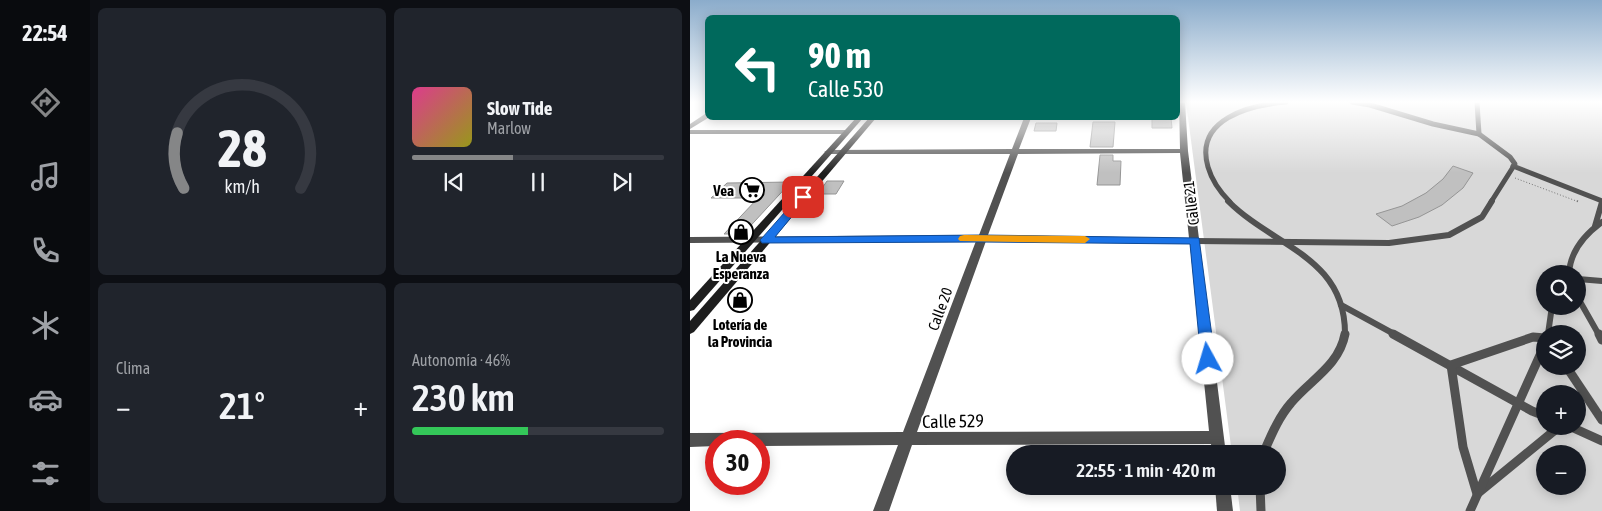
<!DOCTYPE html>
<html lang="es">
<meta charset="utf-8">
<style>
body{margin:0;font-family:"Asap Condensed",sans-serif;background:#20242c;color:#f1f3f6;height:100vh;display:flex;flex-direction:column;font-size:19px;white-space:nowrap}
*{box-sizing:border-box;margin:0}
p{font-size:16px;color:#9ea1a6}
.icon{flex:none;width:28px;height:28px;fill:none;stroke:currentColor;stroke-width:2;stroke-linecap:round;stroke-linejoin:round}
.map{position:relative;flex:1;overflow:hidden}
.panel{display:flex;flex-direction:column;gap:8px;padding:8px;background:#0d0f14;width:600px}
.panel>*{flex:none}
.banner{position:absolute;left:15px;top:15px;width:475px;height:105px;border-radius:8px;box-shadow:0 2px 12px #0003;background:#00695c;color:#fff;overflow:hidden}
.fabs{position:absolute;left:846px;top:265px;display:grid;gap:10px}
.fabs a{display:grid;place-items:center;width:50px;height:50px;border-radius:50%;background:#171b24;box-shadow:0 2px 12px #0003;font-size:25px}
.speed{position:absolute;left:15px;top:430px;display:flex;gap:10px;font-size:25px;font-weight:700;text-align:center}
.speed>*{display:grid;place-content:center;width:65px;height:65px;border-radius:50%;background:#171b24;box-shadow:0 2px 12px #0003;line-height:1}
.speed .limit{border:8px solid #d22;background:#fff;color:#111}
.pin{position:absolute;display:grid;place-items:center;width:42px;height:42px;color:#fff;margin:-21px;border-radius:10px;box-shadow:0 2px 8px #0006}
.me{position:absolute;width:55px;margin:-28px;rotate:354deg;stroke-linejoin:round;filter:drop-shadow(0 0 4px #0008)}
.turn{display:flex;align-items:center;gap:18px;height:105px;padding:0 20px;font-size:22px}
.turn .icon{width:65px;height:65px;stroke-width:2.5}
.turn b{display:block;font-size:35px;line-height:42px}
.big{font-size:38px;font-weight:600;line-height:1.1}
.panel .widget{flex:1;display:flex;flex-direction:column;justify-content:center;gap:8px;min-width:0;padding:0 18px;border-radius:8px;background:#20242c}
.panel .dial{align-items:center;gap:0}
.dial svg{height:130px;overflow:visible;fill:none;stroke:#363941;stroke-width:7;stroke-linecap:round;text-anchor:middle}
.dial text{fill:#f1f3f6;stroke:none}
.song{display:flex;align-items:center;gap:15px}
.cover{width:60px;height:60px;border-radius:8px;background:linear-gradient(135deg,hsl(330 70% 55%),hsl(60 70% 35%))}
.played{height:5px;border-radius:2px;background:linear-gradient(90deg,#858687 40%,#363941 40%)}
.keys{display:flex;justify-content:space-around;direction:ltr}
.heat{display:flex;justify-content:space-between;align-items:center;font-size:28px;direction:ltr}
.charge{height:8px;border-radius:4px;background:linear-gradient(90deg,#34c759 46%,#363941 0)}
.panel .tiles{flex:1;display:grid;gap:8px;grid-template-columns:repeat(2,1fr)}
.trip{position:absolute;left:316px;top:445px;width:280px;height:50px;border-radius:25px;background:#171b24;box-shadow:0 2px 12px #0003;font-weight:600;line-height:50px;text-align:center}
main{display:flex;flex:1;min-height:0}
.tabs{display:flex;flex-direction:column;width:90px;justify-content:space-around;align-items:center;background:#090b0e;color:#9ea1a6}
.tabs .icon{width:35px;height:35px}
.tabs .selected{color:#858687}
.tabs b{font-size:22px;color:#f1f3f6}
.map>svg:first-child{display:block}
.green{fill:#d8d8d8;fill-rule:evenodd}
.building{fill:#c0c0c0;stroke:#959595}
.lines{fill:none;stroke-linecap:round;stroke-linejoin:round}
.path-far1{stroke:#737373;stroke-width:1;stroke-dasharray:1 2;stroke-linecap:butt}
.path{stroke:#737373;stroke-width:2;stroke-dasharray:1 2.5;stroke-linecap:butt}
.lane-far2{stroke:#515151;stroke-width:5}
.lane-far1{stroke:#515151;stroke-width:6}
.lane{stroke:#515151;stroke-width:9}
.street{fill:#515151;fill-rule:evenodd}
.secondary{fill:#1e1e1e;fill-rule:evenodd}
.route{fill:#1a73e8;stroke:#114b97}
.slow{fill:#f59e0b}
.labels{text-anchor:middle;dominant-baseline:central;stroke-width:4;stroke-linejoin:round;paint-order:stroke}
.poi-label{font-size:15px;font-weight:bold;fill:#000;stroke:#fff}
.street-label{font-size:15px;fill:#000;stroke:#fff}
.near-street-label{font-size:18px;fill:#000;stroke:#fff}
</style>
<main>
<nav class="tabs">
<b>22:54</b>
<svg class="icon selected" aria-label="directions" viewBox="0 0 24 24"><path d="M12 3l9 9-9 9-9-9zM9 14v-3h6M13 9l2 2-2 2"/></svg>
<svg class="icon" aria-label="music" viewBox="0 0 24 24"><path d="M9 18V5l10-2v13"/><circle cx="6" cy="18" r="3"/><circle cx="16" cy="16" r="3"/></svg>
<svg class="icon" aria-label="phone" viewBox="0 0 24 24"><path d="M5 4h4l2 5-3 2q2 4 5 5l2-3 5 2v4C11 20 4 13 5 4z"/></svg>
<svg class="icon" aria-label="climate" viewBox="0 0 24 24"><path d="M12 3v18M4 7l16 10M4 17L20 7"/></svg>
<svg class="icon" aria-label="car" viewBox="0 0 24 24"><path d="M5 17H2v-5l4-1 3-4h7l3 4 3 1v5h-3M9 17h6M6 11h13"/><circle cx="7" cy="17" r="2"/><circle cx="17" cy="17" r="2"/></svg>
<svg class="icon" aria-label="filters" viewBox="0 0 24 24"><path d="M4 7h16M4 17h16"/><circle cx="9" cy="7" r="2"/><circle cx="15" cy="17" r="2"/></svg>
</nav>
<section class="panel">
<div class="tiles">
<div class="widget dial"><svg viewBox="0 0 100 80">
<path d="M14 69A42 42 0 1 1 86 69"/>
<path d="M14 69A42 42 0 0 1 10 35" stroke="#858687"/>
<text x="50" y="56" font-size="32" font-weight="700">28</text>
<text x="50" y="72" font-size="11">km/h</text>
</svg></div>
<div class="widget">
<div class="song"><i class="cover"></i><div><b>Slow Tide</b><p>Marlow</p></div></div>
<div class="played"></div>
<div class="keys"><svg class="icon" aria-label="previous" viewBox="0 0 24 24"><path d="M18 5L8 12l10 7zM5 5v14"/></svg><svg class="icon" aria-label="pause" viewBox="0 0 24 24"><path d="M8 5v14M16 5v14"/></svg><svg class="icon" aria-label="next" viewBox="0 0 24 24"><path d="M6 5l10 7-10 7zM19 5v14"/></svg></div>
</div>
<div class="widget"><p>Clima</p>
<div class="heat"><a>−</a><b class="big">21°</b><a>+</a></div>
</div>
<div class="widget"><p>Autonomía · 46%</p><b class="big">230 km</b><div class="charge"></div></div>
</div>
</section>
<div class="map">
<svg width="912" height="511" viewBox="0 0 912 511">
<rect width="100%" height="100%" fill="#fff"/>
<path class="green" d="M 496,102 L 912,102 L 912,511 L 550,511 L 547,486 L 588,486 L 588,454 L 542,454 ZM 855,274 L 888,274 L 888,306 L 855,306 ZM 855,334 L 888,334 L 888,366 L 855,366 ZM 855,394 L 888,394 L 888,426 L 855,426 ZM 855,454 L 888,454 L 888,486 L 855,486 Z"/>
<g class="building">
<path d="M 462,118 L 481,118 L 482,128 L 462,128 Z"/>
<path d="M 403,122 L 425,122 L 423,147 L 400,147 Z"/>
<path d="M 346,123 L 367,123 L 366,131 L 344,131 Z"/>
<path d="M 410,155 L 423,155 L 423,161 L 431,161 L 430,185 L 407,185 Z"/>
<path d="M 763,166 L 783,173 L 773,188 L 752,205 L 729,217 L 702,226 L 686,214 L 712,206 L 736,193 L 753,179 Z"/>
<path d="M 137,181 L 154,181 L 146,194 L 128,194 Z"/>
<path d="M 101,182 L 53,234 L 34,234 L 68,198 L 21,198 L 37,183 Z"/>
</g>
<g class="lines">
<path class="path-far1" d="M 825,178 L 889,202"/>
<path class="path" d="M 887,201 L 889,202"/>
<g class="lane-far2">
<path d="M 662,102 L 680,105 L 743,124 L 789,134"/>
<path d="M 787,102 L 789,134 L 820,157 L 825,164 L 801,202"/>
<path d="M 823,166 L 912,201"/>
<path d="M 540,202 C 530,192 522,181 518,167 C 504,119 560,105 596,102"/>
</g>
<g class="lane-far1">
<path d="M 538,201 C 584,247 656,257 655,335"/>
<path d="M 905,226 L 912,202"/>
<path d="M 505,241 L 699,243 L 759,235 L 792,217 L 802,201"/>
<path d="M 879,274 C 880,252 894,235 912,222"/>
<path d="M 888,279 L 912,281"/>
<path d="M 888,298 L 909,335"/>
<path d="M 651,305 L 706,335"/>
<path d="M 858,334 L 862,306"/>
</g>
<g class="lane">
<path d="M 703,334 L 842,411 L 855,416"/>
<path d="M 909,334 L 912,340"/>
<path d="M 855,338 L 843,337 L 761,365 L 773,447 L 787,494 L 870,426"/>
<path d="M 876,366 L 912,420"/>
<path d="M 879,426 L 912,441"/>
<path d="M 573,454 C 581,436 588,418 601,403 C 620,380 649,366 655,334"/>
<path d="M 570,486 L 571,511"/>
<path d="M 780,511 L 855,344"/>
</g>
<g class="street">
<path d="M 489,102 L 495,102 L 498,151 L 536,454 L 522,454 L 521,444 L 222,445 L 199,511 L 183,511 L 208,445 L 69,446 L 69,441 L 26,441 L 26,446 L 0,447 L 0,433 L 213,432 L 286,241 L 0,243 L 0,237 L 289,235 L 320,154 L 138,154 L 134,152 L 138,150 L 322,149 L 334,118 L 341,118 L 329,149 L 490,149 ZM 490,153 L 499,238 L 298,235 L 328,154 ZM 296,241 L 500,244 L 519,431 L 227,432 Z"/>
<path d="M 18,112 L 18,118 L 0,129 L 0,124 Z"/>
<path d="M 0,130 L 155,130 L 159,132 L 155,134 L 0,134 Z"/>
<path d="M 525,486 L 540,486 L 543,511 L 527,511 Z"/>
</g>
<g class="secondary">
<path d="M 166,118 L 173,118 L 4,310 L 0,311 L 0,300 Z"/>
<path d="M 179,118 L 186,118 L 4,332 L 0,334 L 0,321 Z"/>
</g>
</g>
<linearGradient id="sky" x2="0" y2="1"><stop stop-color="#8baccb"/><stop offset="0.59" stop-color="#fff"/><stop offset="1" stop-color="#fff" stop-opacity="0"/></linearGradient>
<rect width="912" height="173" fill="url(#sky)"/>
<path class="route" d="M 113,194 L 118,197 L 85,237 L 292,235 L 509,238 L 525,359 L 523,363 L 518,364 L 513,363 L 511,359 L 500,244 L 292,242 L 72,243 L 70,240 L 72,238 L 110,195 Z"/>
<path class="slow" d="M 274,235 L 395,236 L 400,239 L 395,243 L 270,241 L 268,239 L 270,236 Z"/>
<defs>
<symbol id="supermarket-ring" viewBox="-11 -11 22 22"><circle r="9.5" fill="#fff" stroke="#000" stroke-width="1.5"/><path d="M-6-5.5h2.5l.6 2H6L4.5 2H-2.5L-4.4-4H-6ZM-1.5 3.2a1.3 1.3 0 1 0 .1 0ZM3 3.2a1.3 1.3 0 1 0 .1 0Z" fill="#000"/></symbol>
<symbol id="shop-ring" viewBox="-11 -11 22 22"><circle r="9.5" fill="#fff" stroke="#000" stroke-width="1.5"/><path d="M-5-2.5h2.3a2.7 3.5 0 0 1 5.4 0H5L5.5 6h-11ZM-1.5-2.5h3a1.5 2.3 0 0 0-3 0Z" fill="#000"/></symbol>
</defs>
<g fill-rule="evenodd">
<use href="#supermarket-ring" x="48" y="176" width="28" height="28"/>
<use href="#shop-ring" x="37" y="218" width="28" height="28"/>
<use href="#shop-ring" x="36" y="286" width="28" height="28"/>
</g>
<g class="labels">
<g class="poi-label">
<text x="44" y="190" text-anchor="end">Vea</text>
<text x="51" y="256">La Nueva<tspan x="51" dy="17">Esperanza</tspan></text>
<text x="50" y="324">Lotería de<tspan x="50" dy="17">la Provincia</tspan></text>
</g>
<g class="street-label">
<text transform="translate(501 203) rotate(-97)">Calle 21</text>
<text transform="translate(250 309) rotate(-70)">Calle 20</text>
</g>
<g class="near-street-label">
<text transform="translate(263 421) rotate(-1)">Calle 529</text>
</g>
</g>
</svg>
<div class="fabs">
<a><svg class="icon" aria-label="search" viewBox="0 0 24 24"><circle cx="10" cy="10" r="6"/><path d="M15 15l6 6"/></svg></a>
<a><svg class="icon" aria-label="layers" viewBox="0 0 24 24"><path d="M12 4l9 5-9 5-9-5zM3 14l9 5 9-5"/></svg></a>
<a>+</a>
<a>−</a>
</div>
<div class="speed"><div class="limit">30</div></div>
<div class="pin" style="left:113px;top:197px;background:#d93025"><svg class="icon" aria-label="arrive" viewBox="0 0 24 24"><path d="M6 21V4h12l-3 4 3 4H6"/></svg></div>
<svg class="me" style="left:518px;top:359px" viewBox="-20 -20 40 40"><circle r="19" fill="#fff"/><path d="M0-13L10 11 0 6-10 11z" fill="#1a73e8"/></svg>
<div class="trip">22:55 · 1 min · 420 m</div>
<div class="banner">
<div class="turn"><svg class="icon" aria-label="left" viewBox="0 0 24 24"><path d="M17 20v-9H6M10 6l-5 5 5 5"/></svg><div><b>90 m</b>Calle 530</div></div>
</div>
</div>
</main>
